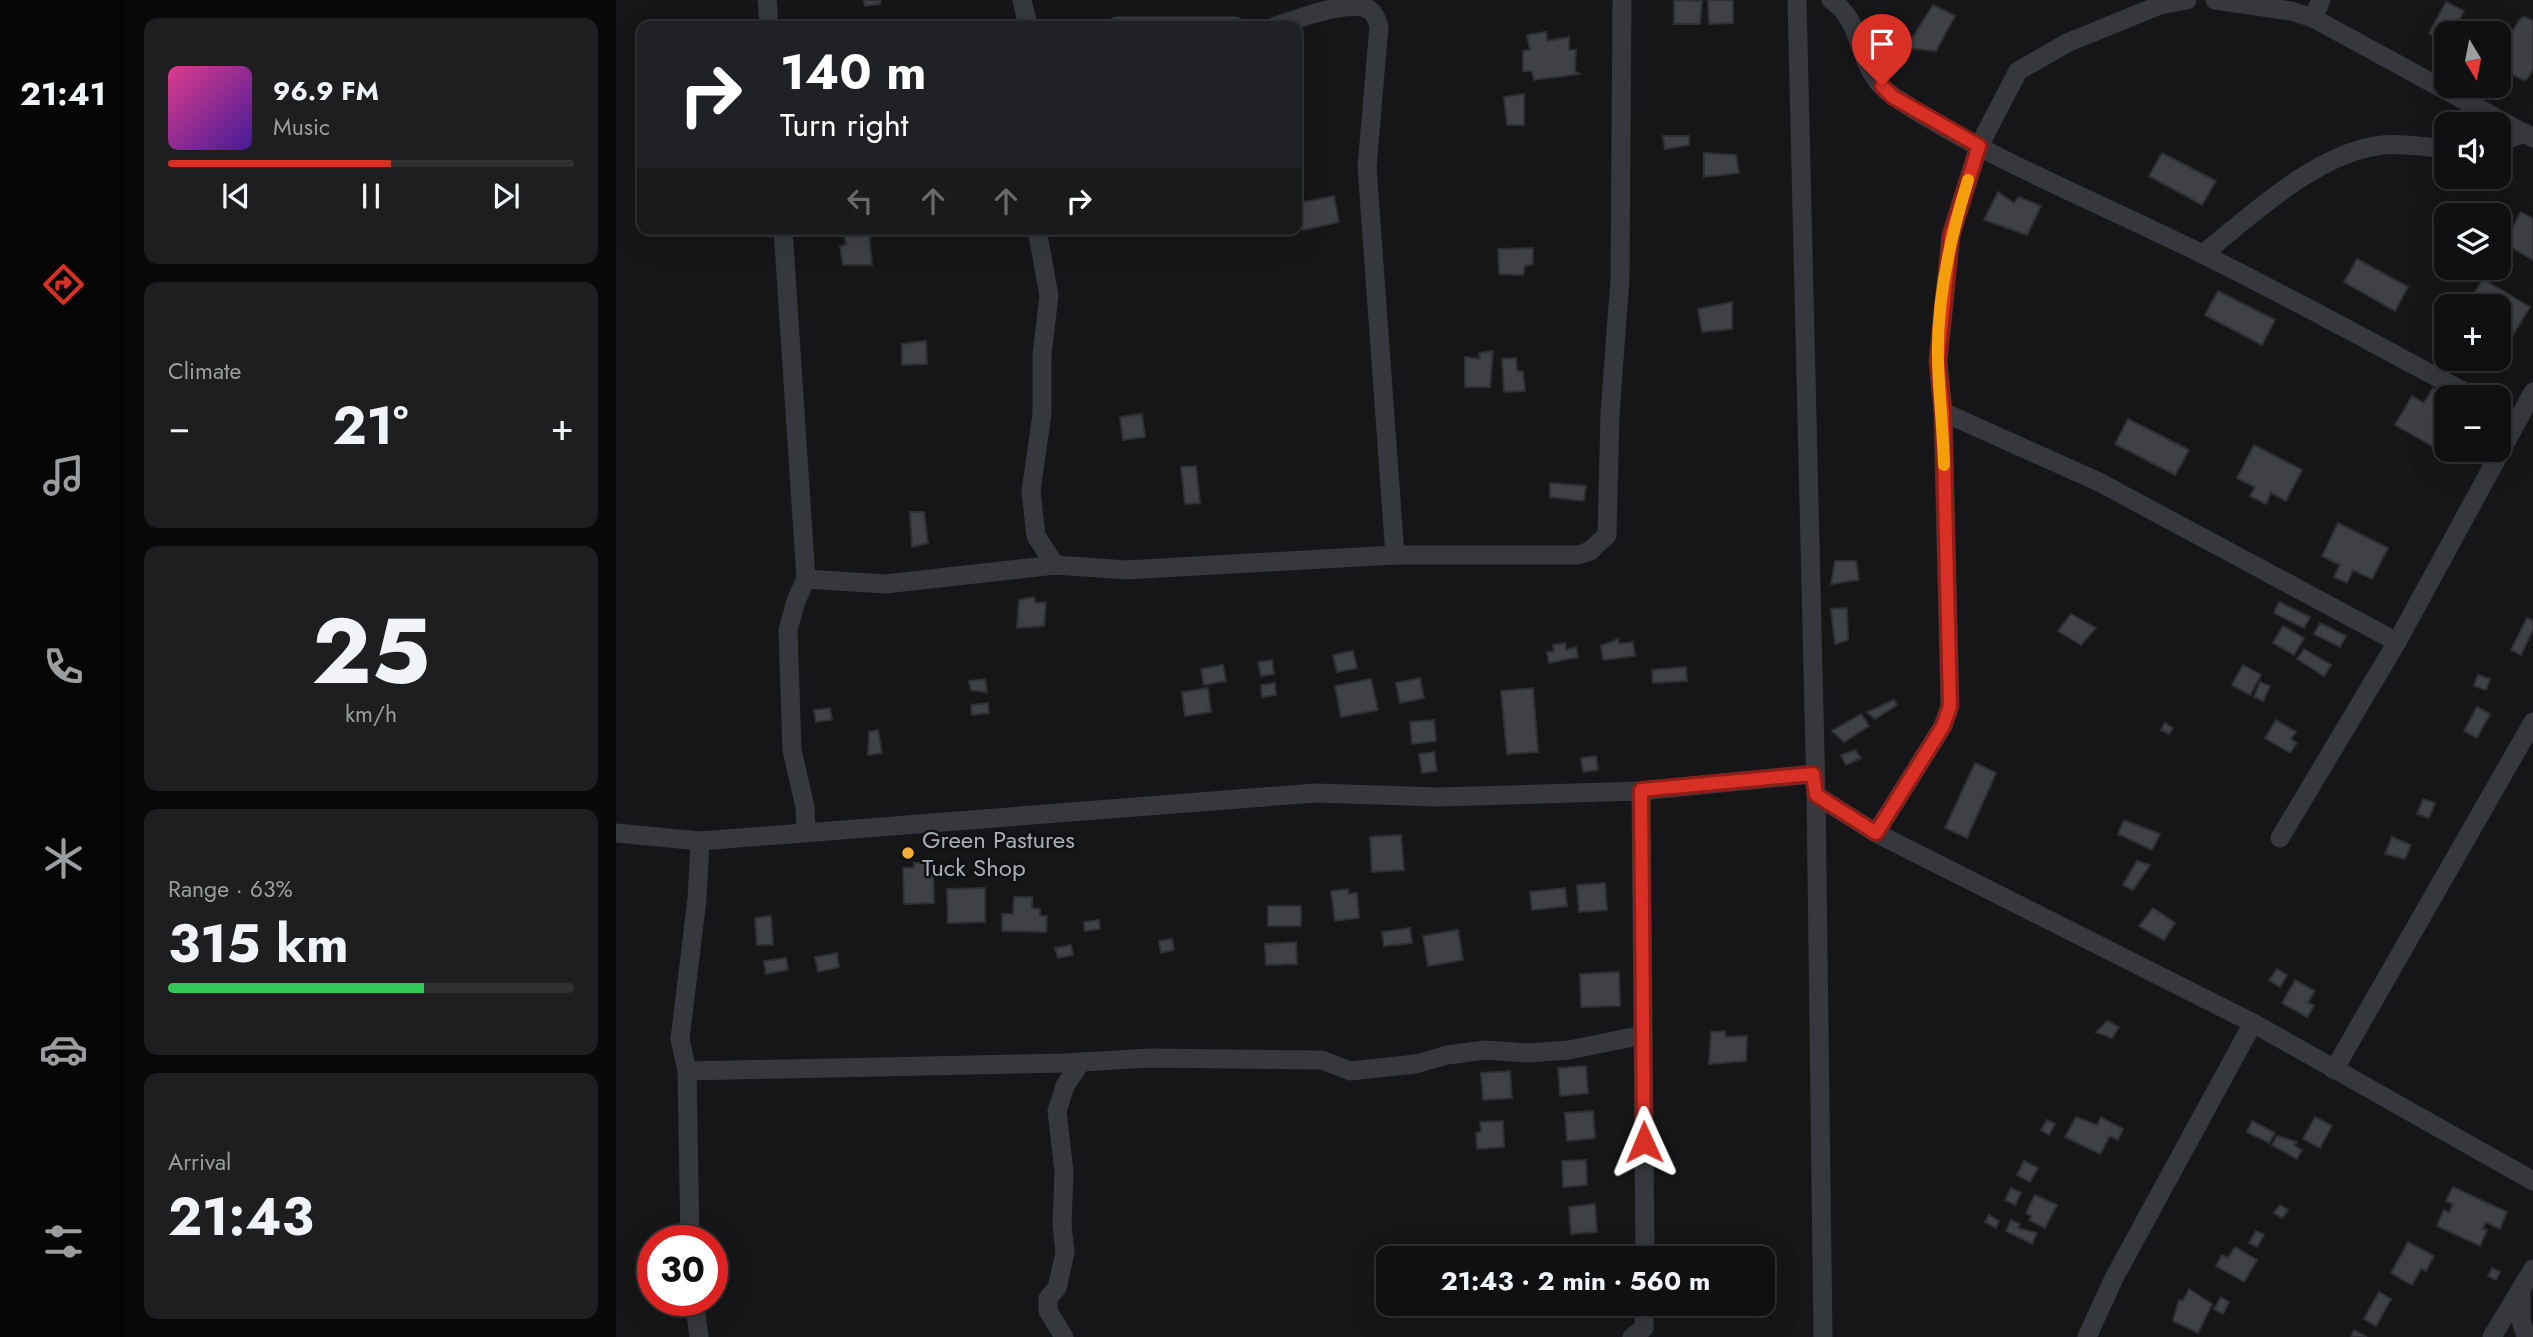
<!DOCTYPE html>
<meta charset="utf-8">
<style>
body{margin:0;font-family:Jost,sans-serif;background:#1e1e20;color:#f1f3f6;height:100vh;display:flex;flex-direction:column;font-size:26px;white-space:nowrap}
*{box-sizing:border-box;margin:0}
p{font-size:23px;color:#9c9d9f}
.icon{flex:none;width:38px;height:38px;fill:none;stroke:currentColor;stroke-width:2;stroke-linecap:round;stroke-linejoin:round}
.map{position:relative;flex:1;overflow:hidden}
.details{display:flex;flex-direction:column;gap:18px;padding:18px;background:#09090a;width:490px}
.details>*{flex:none}
.banner{position:absolute;left:21px;top:21px;width:665px;height:214px;border-radius:14px;box-shadow:0 7px 28px #0002,0 0 0 2px #303032;background:#202124;color:#fff;overflow:hidden}
.needle{width:46px;rotate:170deg}
.controls{position:absolute;left:1818px;top:21px;display:grid;gap:14px}
.controls a{display:grid;place-items:center;width:77px;height:77px;border-radius:14px;background:#101012;box-shadow:0 7px 28px #0002,0 0 0 2px #303032;font-size:35px}
.speed{position:absolute;left:21px;top:1225px;display:flex;gap:14px;font-size:35px;font-weight:700;text-align:center}
.speed>*{display:grid;place-content:center;width:91px;height:91px;border-radius:50%;background:#101012;box-shadow:0 7px 28px #0002,0 0 0 2px #303032;line-height:1}
.speed .limit{border:10px solid #d22;background:#fff;color:#111}
.pin{position:absolute;display:grid;place-items:center;width:60px;height:60px;color:#fff;margin:-72px -30px;border-radius:50% 50% 50% 0;rotate:-45deg;box-shadow:0 0 7px #0007}
.pin .icon{rotate:45deg}
.me{position:absolute;width:77px;margin:-38px;rotate:359deg;stroke-linejoin:round;filter:drop-shadow(0 0 5px #0008)}
.turn{display:flex;align-items:center;gap:24px;height:147px;padding:0 28px;font-size:32px}
.turn .icon{width:91px;height:91px;stroke-width:2.5}
.turn b{display:block;font-size:49px;line-height:60px}
.lanes{display:flex;align-items:center;height:66px;padding:0 28px;background:#0003;justify-content:center;gap:35px;direction:ltr}
.lanes .off{opacity:.35}
.big{font-size:52px;font-weight:700;line-height:1.1}
.details .widget{flex:1;display:flex;flex-direction:column;justify-content:center;gap:10px;min-width:0;padding:0 24px;border-radius:14px;background:#1e1e20}
.details .dial{align-items:center;gap:0}
.dial b{font-size:91px;line-height:1}
.song{display:flex;align-items:center;gap:21px}
.cover{width:84px;height:84px;border-radius:10px;background:linear-gradient(135deg,hsl(330 70% 55%),hsl(260 70% 35%))}
.played{height:7px;border-radius:4px;background:linear-gradient(90deg,#d93025 55%,#303032 55%)}
.keys{display:flex;justify-content:space-around;direction:ltr}
.heat{display:flex;justify-content:space-between;align-items:center;font-size:38px;direction:ltr}
.charge{height:10px;border-radius:5px;background:linear-gradient(90deg,#34c759 63%,#303032 0)}
.trip{position:absolute;left:760px;top:1246px;width:399px;height:70px;border-radius:14px;background:#101012;box-shadow:0 7px 28px #0002,0 0 0 2px #303032;font-weight:700;line-height:70px;text-align:center}
main{display:flex;flex:1;min-height:0}
.menu{display:flex;flex-direction:column;width:126px;justify-content:space-around;align-items:center;background:#060607;color:#9c9d9f}
.menu .icon{width:49px;height:49px}
.menu .selected{color:#d93025}
.menu b{font-size:32px;color:#f1f3f6}
.map>svg:first-child{display:block}
.building{fill:#404145;stroke:#303034;stroke-width:2}
.lines{fill:none;stroke-linecap:round;stroke-linejoin:round}
.minor{stroke:#37383d;stroke-width:19}
.route-casing{stroke:#8d1f18;stroke-width:18}
.route{stroke:#d93025;stroke-width:12}
.slow{stroke:#f59e0b;stroke-width:12}
.poi-dot{fill:#f2b134;stroke:#111113;stroke-width:2.5}
.labels{text-anchor:middle;dominant-baseline:central;stroke-width:5;stroke-linejoin:round;paint-order:stroke}
.poi-label{font-size:24px;fill:#a8adb8;stroke:#111113;text-anchor:start}
</style>
<main>
<nav class="menu">
<b>21:41</b>
<svg class="icon selected" aria-label="directions" viewBox="0 0 24 24"><path d="M12 3l9 9-9 9-9-9zM9 14v-3h6M13 9l2 2-2 2"/></svg>
<svg class="icon" aria-label="music" viewBox="0 0 24 24"><path d="M9 18V5l10-2v13"/><circle cx="6" cy="18" r="3"/><circle cx="16" cy="16" r="3"/></svg>
<svg class="icon" aria-label="phone" viewBox="0 0 24 24"><path d="M5 4h4l2 5-3 2q2 4 5 5l2-3 5 2v4C11 20 4 13 5 4z"/></svg>
<svg class="icon" aria-label="climate" viewBox="0 0 24 24"><path d="M12 3v18M4 7l16 10M4 17L20 7"/></svg>
<svg class="icon" aria-label="car" viewBox="0 0 24 24"><path d="M5 17H2v-5l4-1 3-4h7l3 4 3 1v5h-3M9 17h6M6 11h13"/><circle cx="7" cy="17" r="2"/><circle cx="17" cy="17" r="2"/></svg>
<svg class="icon" aria-label="filters" viewBox="0 0 24 24"><path d="M4 7h16M4 17h16"/><circle cx="9" cy="7" r="2"/><circle cx="15" cy="17" r="2"/></svg>
</nav>
<section class="details">
<div class="widget">
<div class="song"><i class="cover"></i><div><b>96.9 FM</b><p>Music</p></div></div>
<div class="played"></div>
<div class="keys"><svg class="icon" aria-label="previous" viewBox="0 0 24 24"><path d="M18 5L8 12l10 7zM5 5v14"/></svg><svg class="icon" aria-label="pause" viewBox="0 0 24 24"><path d="M8 5v14M16 5v14"/></svg><svg class="icon" aria-label="next" viewBox="0 0 24 24"><path d="M6 5l10 7-10 7zM19 5v14"/></svg></div>
</div>
<div class="widget"><p>Climate</p>
<div class="heat"><a>−</a><b class="big">21°</b><a>+</a></div>
</div>
<div class="widget dial"><b>25</b><p>km/h</p></div>
<div class="widget"><p>Range · 63%</p><b class="big">315 km</b><div class="charge"></div></div>
<div class="widget"><p>Arrival</p><b class="big">21:43</b></div>
</section>
<div class="map">
<svg width="1917" height="1337" viewBox="0 0 1917 1337">
<rect width="100%" height="100%" fill="#161618"/>
<g class="building">
<path d="M 248,0 L 264,0 L 264,4 L 249,6 Z"/>
<path d="M 1058,0 L 1086,1 L 1084,24 L 1058,24 Z"/>
<path d="M 1092,0 L 1117,0 L 1117,23 L 1093,24 Z"/>
<path d="M 1830,2 L 1848,11 L 1836,33 L 1830,33 L 1830,42 L 1813,33 Z"/>
<path d="M 1317,5 L 1339,16 L 1320,51 L 1290,48 Z"/>
<path d="M 1909,17 L 1917,21 L 1917,69 L 1911,79 L 1907,80 L 1888,70 L 1890,66 L 1883,62 L 1883,51 L 1905,18 Z"/>
<path d="M 930,32 L 931,41 L 953,37 L 953,50 L 960,50 L 959,71 L 964,74 L 918,80 L 916,71 L 907,71 L 907,51 L 914,50 L 911,35 Z"/>
<path d="M 908,94 L 908,125 L 891,125 L 888,97 Z"/>
<path d="M 1047,136 L 1073,136 L 1073,145 L 1049,149 Z"/>
<path d="M 1088,153 L 1120,155 L 1123,173 L 1088,177 Z"/>
<path d="M 1546,153 L 1600,181 L 1586,205 L 1533,176 Z"/>
<path d="M 1382,192 L 1398,203 L 1403,197 L 1425,206 L 1411,235 L 1368,220 Z"/>
<path d="M 718,196 L 723,222 L 687,230 L 682,203 Z"/>
<path d="M 1905,212 L 1917,219 L 1917,260 L 1888,243 Z"/>
<path d="M 253,232 L 256,265 L 227,265 L 224,246 L 230,245 L 228,234 Z"/>
<path d="M 917,248 L 917,264 L 909,266 L 907,275 L 883,274 L 882,249 Z"/>
<path d="M 1741,259 L 1792,287 L 1779,311 L 1728,282 Z"/>
<path d="M 1867,279 L 1914,307 L 1895,338 L 1883,331 L 1883,306 L 1850,306 Z"/>
<path d="M 1602,291 L 1659,320 L 1646,345 L 1589,315 Z"/>
<path d="M 1116,302 L 1116,329 L 1086,332 L 1082,309 Z"/>
<path d="M 310,341 L 311,364 L 286,365 L 286,344 Z"/>
<path d="M 877,351 L 874,387 L 849,387 L 849,357 L 864,359 L 863,353 Z"/>
<path d="M 900,358 L 901,371 L 907,372 L 909,391 L 888,392 L 886,359 Z"/>
<path d="M 1817,388 L 1831,396 L 1823,410 L 1830,415 L 1830,443 L 1825,451 L 1779,425 L 1796,396 L 1808,403 Z"/>
<path d="M 526,414 L 529,437 L 507,440 L 504,417 Z"/>
<path d="M 1512,419 L 1573,450 L 1559,475 L 1499,444 Z"/>
<path d="M 1638,445 L 1686,470 L 1670,501 L 1655,493 L 1650,504 L 1634,496 L 1639,487 L 1621,478 Z"/>
<path d="M 580,466 L 584,503 L 569,504 L 565,467 Z"/>
<path d="M 934,483 L 970,486 L 968,501 L 934,497 Z"/>
<path d="M 294,512 L 308,512 L 312,543 L 296,547 Z"/>
<path d="M 1722,523 L 1772,548 L 1756,579 L 1737,570 L 1731,583 L 1718,577 L 1724,565 L 1706,556 Z"/>
<path d="M 1219,561 L 1240,561 L 1243,580 L 1215,584 Z"/>
<path d="M 418,597 L 420,603 L 430,602 L 428,626 L 401,628 L 403,600 Z"/>
<path d="M 1663,602 L 1694,617 L 1688,628 L 1658,613 Z"/>
<path d="M 1231,608 L 1232,640 L 1219,644 L 1215,609 Z"/>
<path d="M 1455,614 L 1480,628 L 1465,645 L 1442,631 Z"/>
<path d="M 1911,618 L 1917,621 L 1917,630 L 1905,655 L 1895,650 Z"/>
<path d="M 1704,623 L 1730,636 L 1724,647 L 1698,634 Z"/>
<path d="M 1667,626 L 1688,638 L 1678,655 L 1657,643 Z"/>
<path d="M 1002,639 L 1003,644 L 1017,642 L 1019,656 L 987,660 L 985,646 Z"/>
<path d="M 949,643 L 950,650 L 960,647 L 962,657 L 933,663 L 931,652 L 938,651 L 937,645 Z"/>
<path d="M 1688,649 L 1715,665 L 1708,676 L 1681,659 Z"/>
<path d="M 737,651 L 741,668 L 721,672 L 717,655 Z"/>
<path d="M 656,660 L 658,674 L 645,676 L 642,662 Z"/>
<path d="M 607,665 L 610,681 L 588,685 L 585,669 Z"/>
<path d="M 1627,665 L 1645,675 L 1634,695 L 1616,685 Z"/>
<path d="M 1070,667 L 1071,681 L 1037,683 L 1036,670 Z"/>
<path d="M 1862,675 L 1874,679 L 1870,690 L 1858,686 Z"/>
<path d="M 804,678 L 808,698 L 784,703 L 780,683 Z"/>
<path d="M 369,679 L 371,692 L 355,690 L 353,681 Z"/>
<path d="M 755,679 L 762,710 L 725,717 L 719,686 Z"/>
<path d="M 1644,682 L 1654,686 L 1647,701 L 1638,697 Z"/>
<path d="M 659,683 L 660,695 L 646,697 L 645,685 Z"/>
<path d="M 592,688 L 595,712 L 569,716 L 566,692 Z"/>
<path d="M 917,688 L 922,752 L 891,754 L 885,691 Z"/>
<path d="M 1278,700 L 1281,705 L 1259,719 L 1251,712 Z"/>
<path d="M 372,703 L 373,713 L 356,715 L 355,705 Z"/>
<path d="M 1861,707 L 1874,714 L 1861,738 L 1848,731 Z"/>
<path d="M 214,708 L 216,720 L 200,722 L 198,710 Z"/>
<path d="M 1245,714 L 1253,726 L 1228,742 L 1216,731 Z"/>
<path d="M 818,720 L 820,741 L 796,744 L 794,722 Z"/>
<path d="M 1660,720 L 1680,732 L 1675,739 L 1681,743 L 1674,753 L 1649,738 Z"/>
<path d="M 1549,723 L 1557,728 L 1553,734 L 1545,730 Z"/>
<path d="M 262,730 L 266,753 L 252,755 L 253,732 Z"/>
<path d="M 1239,750 L 1245,758 L 1230,765 L 1225,755 Z"/>
<path d="M 818,752 L 821,771 L 806,773 L 803,754 Z"/>
<path d="M 980,756 L 982,770 L 967,772 L 965,758 Z"/>
<path d="M 1359,763 L 1380,773 L 1351,838 L 1329,828 Z"/>
<path d="M 1807,799 L 1819,803 L 1813,818 L 1801,814 Z"/>
<path d="M 1508,820 L 1544,834 L 1536,850 L 1502,834 Z"/>
<path d="M 785,835 L 788,870 L 756,872 L 754,837 Z"/>
<path d="M 1776,837 L 1795,845 L 1789,859 L 1769,854 Z"/>
<path d="M 296,847 L 297,856 L 288,858 L 287,849 Z"/>
<path d="M 1521,861 L 1534,865 L 1517,890 L 1507,885 Z"/>
<path d="M 317,862 L 318,903 L 288,904 L 287,868 L 298,868 L 298,863 Z"/>
<path d="M 989,883 L 991,910 L 963,912 L 961,885 Z"/>
<path d="M 369,888 L 369,922 L 332,923 L 331,889 Z"/>
<path d="M 949,888 L 951,906 L 916,910 L 914,892 Z"/>
<path d="M 732,889 L 732,894 L 741,893 L 743,918 L 719,921 L 715,891 Z"/>
<path d="M 398,897 L 416,897 L 416,908 L 424,909 L 424,916 L 431,916 L 430,932 L 386,931 L 386,914 L 397,914 Z"/>
<rect x="652" y="906" width="33" height="20"/>
<path d="M 1537,908 L 1559,923 L 1548,940 L 1523,926 Z"/>
<path d="M 155,916 L 157,945 L 141,945 L 139,918 Z"/>
<path d="M 483,920 L 484,929 L 469,931 L 468,922 Z"/>
<path d="M 794,928 L 796,943 L 768,946 L 766,932 Z"/>
<path d="M 842,930 L 847,960 L 812,966 L 807,936 Z"/>
<path d="M 556,939 L 558,950 L 545,953 L 543,941 Z"/>
<path d="M 680,942 L 681,964 L 650,965 L 649,944 Z"/>
<path d="M 455,945 L 457,955 L 442,958 L 439,948 Z"/>
<path d="M 221,953 L 223,967 L 202,972 L 199,957 Z"/>
<path d="M 170,958 L 172,970 L 150,974 L 148,961 Z"/>
<path d="M 1661,969 L 1671,975 L 1664,987 L 1653,980 Z"/>
<path d="M 1003,972 L 1004,1006 L 965,1007 L 964,974 Z"/>
<path d="M 1679,980 L 1699,991 L 1692,1002 L 1698,1006 L 1691,1017 L 1666,1003 Z"/>
<path d="M 1491,1021 L 1503,1027 L 1496,1038 L 1480,1032 Z"/>
<path d="M 1109,1031 L 1110,1037 L 1131,1036 L 1130,1061 L 1093,1064 L 1095,1032 Z"/>
<path d="M 970,1066 L 972,1093 L 944,1096 L 942,1068 Z"/>
<path d="M 894,1071 L 896,1098 L 867,1100 L 865,1073 Z"/>
<path d="M 977,1111 L 979,1138 L 951,1141 L 949,1113 Z"/>
<path d="M 1460,1117 L 1481,1125 L 1485,1117 L 1507,1129 L 1502,1140 L 1494,1136 L 1484,1154 L 1449,1137 Z"/>
<path d="M 1699,1117 L 1716,1126 L 1704,1148 L 1687,1139 Z"/>
<path d="M 1431,1120 L 1439,1124 L 1433,1135 L 1425,1130 Z"/>
<path d="M 887,1121 L 888,1147 L 861,1149 L 860,1133 L 865,1132 L 864,1122 Z"/>
<path d="M 1636,1121 L 1659,1133 L 1653,1143 L 1631,1132 Z"/>
<path d="M 1661,1136 L 1681,1142 L 1678,1145 L 1686,1150 L 1681,1159 L 1656,1145 Z"/>
<path d="M 970,1160 L 971,1185 L 947,1187 L 946,1161 Z"/>
<path d="M 1408,1161 L 1422,1168 L 1414,1182 L 1401,1175 Z"/>
<path d="M 1837,1187 L 1891,1212 L 1884,1229 L 1870,1222 L 1867,1229 L 1871,1230 L 1864,1246 L 1821,1226 L 1828,1210 L 1833,1213 L 1837,1204 L 1830,1201 Z"/>
<path d="M 1395,1188 L 1405,1193 L 1399,1205 L 1389,1200 Z"/>
<path d="M 1419,1195 L 1441,1205 L 1429,1228 L 1413,1220 L 1416,1216 L 1410,1213 Z"/>
<path d="M 979,1204 L 981,1232 L 955,1234 L 953,1207 Z"/>
<path d="M 1664,1205 L 1672,1210 L 1666,1218 L 1658,1213 Z"/>
<path d="M 1373,1215 L 1383,1221 L 1380,1228 L 1369,1222 Z"/>
<path d="M 1395,1220 L 1404,1224 L 1402,1228 L 1421,1233 L 1416,1244 L 1390,1231 Z"/>
<path d="M 1640,1231 L 1648,1235 L 1641,1247 L 1633,1243 Z"/>
<path d="M 1792,1242 L 1818,1256 L 1810,1271 L 1805,1269 L 1796,1285 L 1775,1273 Z"/>
<path d="M 1619,1247 L 1641,1260 L 1628,1282 L 1600,1266 L 1606,1255 L 1612,1258 Z"/>
<path d="M 1876,1268 L 1884,1272 L 1880,1280 L 1872,1276 Z"/>
<path d="M 1573,1289 L 1596,1304 L 1582,1333 L 1557,1321 L 1563,1300 L 1567,1301 Z"/>
<path d="M 1763,1292 L 1775,1299 L 1760,1326 L 1748,1319 Z"/>
<path d="M 1605,1297 L 1613,1302 L 1607,1314 L 1598,1309 Z"/>
<path d="M 1738,1330 L 1751,1337 L 1735,1337 Z"/>
</g>
<g class="lines">
<g class="minor">
<path d="M 151,0 L 153,26"/>
<path d="M 406,0 L 412,26"/>
<path d="M 1181,0 L 1200,795 L 1207,1337"/>
<path d="M 1215,0 C 1252,25 1237,71 1280,98 C 1375,161 1485,203 1586,254 C 1678,299 1767,349 1858,397"/>
<path d="M 1599,0 L 1675,11 L 1697,18 L 1917,138"/>
<path d="M 1697,18 L 1705,0"/>
<path d="M 501,26 L 619,26"/>
<path d="M 660,26 C 682,19 727,1 750,8 C 758,11 760,18 763,26 L 751,167 L 779,555"/>
<path d="M 1883,142 L 1909,133"/>
<path d="M 167,229 L 190,579 L 180,601 L 172,630 L 176,750 L 189,807 L 190,832"/>
<path d="M 421,229 L 433,296 L 426,355 L 426,414 L 415,491 L 420,536 L 439,565"/>
<path d="M 1587,254 C 1637,214 1700,153 1766,145 C 1786,143 1810,147 1830,149"/>
<path d="M 1883,411 L 1901,420"/>
<path d="M 1327,412 L 1483,482 L 1781,642"/>
<path d="M 190,579 L 269,584 L 439,565 L 510,570 L 779,555 L 962,555 L 974,551 L 991,535 L 994,413 L 1004,279 L 1006,0"/>
<path d="M 1025,791 L 1029,1258"/>
<path d="M 1200,795 L 1260,833 L 1637,1023 L 1917,1181"/>
<path d="M 0,833 L 84,841 L 699,793 L 823,797 L 1025,791 L 1197,774"/>
<path d="M 1260,833 L 1327,726 L 1334,706 L 1327,412 L 1322,361 L 1335,235 L 1363,146 L 1402,71 L 1451,43 L 1544,5 L 1571,0"/>
<path d="M 1664,838 L 1781,642 L 1917,392"/>
<path d="M 1718,1070 L 1917,722"/>
<path d="M 71,1071 L 448,1063 L 535,1058 L 706,1060 L 734,1071 L 800,1064 L 831,1055 L 869,1050 L 912,1053 L 953,1050 L 1027,1035"/>
<path d="M 74,1241 L 71,1071 L 64,1039 L 81,899 L 84,841"/>
<path d="M 1905,1289 L 1905,1320 L 1910,1337"/>
<path d="M 78,1300 L 83,1337"/>
<path d="M 448,1337 L 432,1311 L 432,1298 L 441,1288 L 449,1253 L 446,1224 L 448,1172 L 441,1111 L 449,1086 L 465,1062"/>
<path d="M 1016,1337 L 1028,1328 L 1028,1304"/>
<path d="M 1471,1337 L 1498,1278 L 1637,1023"/>
<path d="M 1876,1337 L 1917,1269"/>
</g>
</g>
<g class="lines">
<defs>
<path id="route" d="M 1028,1142 L 1025,790 L 1197,774 L 1200,795 L 1260,833 L 1327,726 L 1334,706 L 1327,412 L 1322,361 L 1335,235 L 1363,146 L 1277,97 L 1266,86"/>
</defs>
<use href="#route" class="route-casing"/>
<use href="#route" class="route"/>
<path class="slow" d="M 1328,465 C 1327,431 1323,396 1322,362 C 1320,301 1334,238 1352,180"/>
</g>
<circle class="poi-dot" cx="292" cy="853" r="7"/>
<g class="labels">
<g class="poi-label">
<text x="306" y="839">Green Pastures<tspan x="306" dy="28">Tuck Shop</tspan></text>
</g>
</g>
</svg>
<div class="controls">
<a><svg class="needle" viewBox="-14 -14 28 28"><path d="M0-13l5 13h-10z" fill="#e53935"/><path d="M0 13l5-13h-10z" fill="#9c9d9f"/></svg></a>
<a><svg class="icon" aria-label="sound" viewBox="0 0 24 24"><path d="M4 9h4l5-4v14l-5-4H4zM17 9q2 3 0 6"/></svg></a>
<a><svg class="icon" aria-label="layers" viewBox="0 0 24 24"><path d="M12 4l9 5-9 5-9-5zM3 14l9 5 9-5"/></svg></a>
<a>+</a>
<a>−</a>
</div>
<div class="speed"><div class="limit">30</div></div>
<div class="pin" style="left:1266px;top:86px;background:#d93025"><svg class="icon" aria-label="arrive" viewBox="0 0 24 24"><path d="M6 21V4h12l-3 4 3 4H6"/></svg></div>
<svg class="me" style="left:1028px;top:1142px" viewBox="-20 -20 40 40"><path d="M0-17L14 15 0 8-14 15z" fill="#d93025" stroke="#fff" stroke-width="4"/></svg>
<div class="trip">21:43 · 2 min · 560 m</div>
<div class="banner">
<div class="turn"><svg class="icon" aria-label="right" viewBox="0 0 24 24"><path d="M7 20v-9h11M14 6l5 5-5 5"/></svg><div><b>140 m</b>Turn right</div></div>
<div class="lanes"><svg class="icon off" aria-label="left" viewBox="0 0 24 24"><path d="M17 20v-9H6M10 6l-5 5 5 5"/></svg><svg class="icon off" aria-label="ahead" viewBox="0 0 24 24"><path d="M12 20V5M6 11l6-6 6 6"/></svg><svg class="icon off" aria-label="ahead" viewBox="0 0 24 24"><path d="M12 20V5M6 11l6-6 6 6"/></svg><svg class="icon" aria-label="right" viewBox="0 0 24 24"><path d="M7 20v-9h11M14 6l5 5-5 5"/></svg></div>
</div>
</div>
</main>
